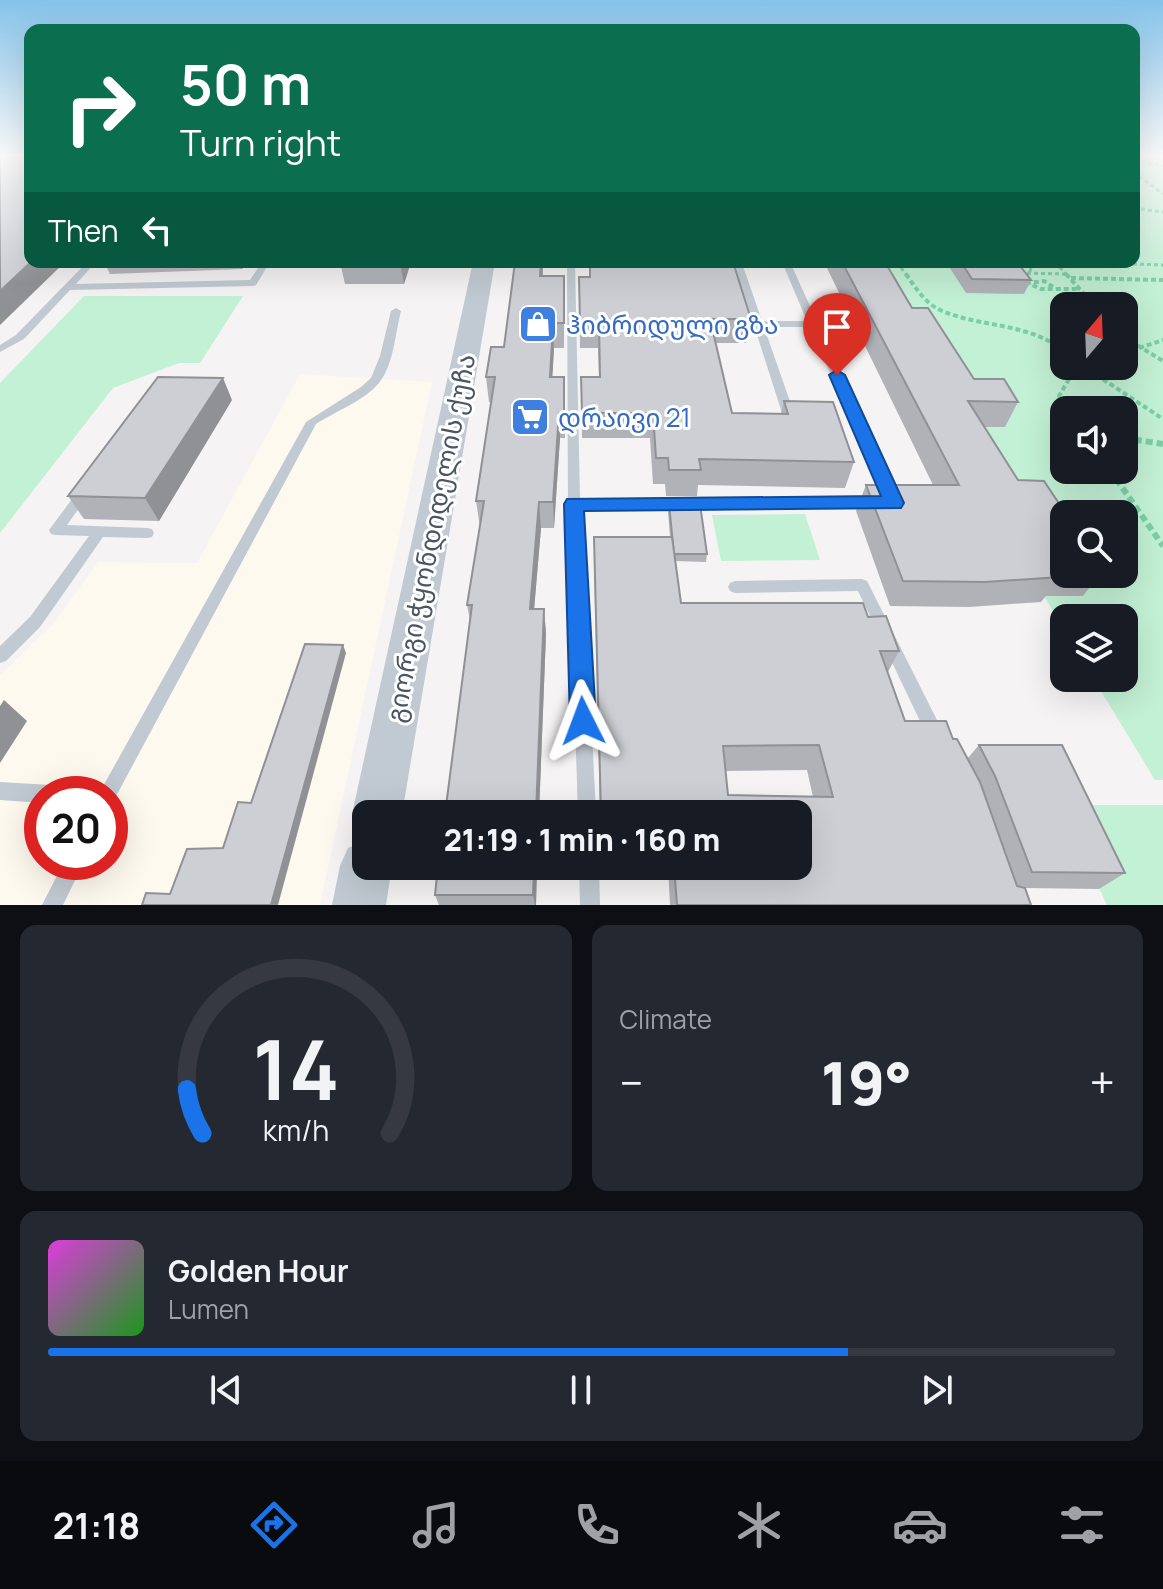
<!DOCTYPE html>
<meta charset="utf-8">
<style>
body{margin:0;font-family:Manrope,"Noto Sans Georgian",sans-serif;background:#242831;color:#f1f3f6;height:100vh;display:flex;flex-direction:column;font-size:30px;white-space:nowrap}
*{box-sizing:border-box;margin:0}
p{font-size:26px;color:#9ea1a6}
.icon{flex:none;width:44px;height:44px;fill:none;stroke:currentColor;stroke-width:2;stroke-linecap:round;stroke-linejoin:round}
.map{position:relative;height:905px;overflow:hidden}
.drawer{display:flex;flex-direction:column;gap:20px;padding:20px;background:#0d0f14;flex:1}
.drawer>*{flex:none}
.guide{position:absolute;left:24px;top:24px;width:1116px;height:244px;border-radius:16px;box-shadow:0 8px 32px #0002;background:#0b6e4f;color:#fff;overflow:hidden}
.needle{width:52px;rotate:19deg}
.buttons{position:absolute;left:1050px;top:292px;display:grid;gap:16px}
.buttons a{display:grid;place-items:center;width:88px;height:88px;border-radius:16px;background:#171b24;box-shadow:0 8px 32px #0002;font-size:40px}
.speed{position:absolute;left:24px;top:776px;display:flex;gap:16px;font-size:40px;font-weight:700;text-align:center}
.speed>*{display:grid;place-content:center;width:104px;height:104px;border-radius:50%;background:#171b24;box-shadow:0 8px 32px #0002;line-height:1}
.speed .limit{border:12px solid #d22;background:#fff;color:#111}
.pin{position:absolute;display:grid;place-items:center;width:68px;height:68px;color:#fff;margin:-82px -34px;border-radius:50% 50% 50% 0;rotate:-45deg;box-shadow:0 0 8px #0007}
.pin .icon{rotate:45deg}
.me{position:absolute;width:88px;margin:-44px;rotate:357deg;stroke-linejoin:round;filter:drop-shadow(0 0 6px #0008)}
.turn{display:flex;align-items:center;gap:28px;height:168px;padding:0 24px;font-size:36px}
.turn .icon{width:104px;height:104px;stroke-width:2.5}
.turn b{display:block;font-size:56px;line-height:68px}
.then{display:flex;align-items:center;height:76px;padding:0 24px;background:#0003;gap:16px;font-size:30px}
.big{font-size:60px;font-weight:800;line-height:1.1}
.drawer .card{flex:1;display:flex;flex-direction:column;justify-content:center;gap:12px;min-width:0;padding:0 28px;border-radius:16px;background:#242831}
.drawer .dial{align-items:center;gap:0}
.dial svg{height:208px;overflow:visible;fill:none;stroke:#363941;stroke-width:7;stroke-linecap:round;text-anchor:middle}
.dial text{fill:#f1f3f6;stroke:none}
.song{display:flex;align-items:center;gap:24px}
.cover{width:96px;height:96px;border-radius:12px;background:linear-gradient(135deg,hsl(300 70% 55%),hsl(120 70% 35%))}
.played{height:8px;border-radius:4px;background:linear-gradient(90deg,#1a73e8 75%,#363941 75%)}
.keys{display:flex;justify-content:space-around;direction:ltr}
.heat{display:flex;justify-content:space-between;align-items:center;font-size:44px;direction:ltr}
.drawer .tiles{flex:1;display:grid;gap:20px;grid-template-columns:1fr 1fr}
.card:last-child{grid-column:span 2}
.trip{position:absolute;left:352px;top:800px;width:460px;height:80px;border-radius:16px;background:#171b24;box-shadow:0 8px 32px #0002;font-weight:800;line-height:80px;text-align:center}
.menu{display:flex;height:128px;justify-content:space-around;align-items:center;background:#090b0e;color:#9ea1a6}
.menu .icon{width:56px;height:56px}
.menu .on{color:#1a73e8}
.menu b{font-size:36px;color:#f1f3f6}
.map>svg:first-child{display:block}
.commercial{fill:#fdf9ef;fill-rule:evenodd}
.green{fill:#c3f1d5;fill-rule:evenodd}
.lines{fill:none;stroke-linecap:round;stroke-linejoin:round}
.path-far2{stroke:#7ad0a6;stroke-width:3;stroke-dasharray:4 3;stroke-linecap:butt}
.path-far1{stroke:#7ad0a6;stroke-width:4;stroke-dasharray:5 3;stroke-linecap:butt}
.path{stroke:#7ad0a6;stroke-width:6;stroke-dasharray:7 4;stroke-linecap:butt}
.service{fill:#c1cad2;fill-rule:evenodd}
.tertiary{fill:#c1cad2;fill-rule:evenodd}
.path-bridge{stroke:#7ad0a6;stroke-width:3;stroke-dasharray:4 3;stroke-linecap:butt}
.wall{fill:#b0b2b7;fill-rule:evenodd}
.shaded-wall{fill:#909195}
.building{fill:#cdcfd5;stroke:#909195;stroke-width:2;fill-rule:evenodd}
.route{fill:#1a73e8;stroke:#114b97;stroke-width:2}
.labels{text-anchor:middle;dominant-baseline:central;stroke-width:6;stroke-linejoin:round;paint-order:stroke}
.shop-label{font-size:26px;fill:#366cbe;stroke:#fff;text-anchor:start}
.street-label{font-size:26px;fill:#4a5661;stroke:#fff}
</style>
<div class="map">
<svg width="1163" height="905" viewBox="0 0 1163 905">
<rect width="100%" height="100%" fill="#f5f3f3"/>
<path class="commercial" d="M 300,374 L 432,382 L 320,905 L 0,905 L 0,675 L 53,624 L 98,562 L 197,563 ZM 42,794 L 110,794 L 110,862 L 42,862 Z"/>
<g class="green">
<path d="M 1134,157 L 1163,157 L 1163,780 L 1155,780 L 1093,678 L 1124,678 L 1124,618 L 1064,618 L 1064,629 L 1044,596 L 1082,596 L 1070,574 L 1124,574 L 1124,514 L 1064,514 L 1064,565 L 875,262 L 1134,262 ZM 1064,306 L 1124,306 L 1124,366 L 1064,366 ZM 1064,410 L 1124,410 L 1124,470 L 1064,470 Z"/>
<path d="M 84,296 L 243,296 L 200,363 L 179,363 L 113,388 L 0,533 L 0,383 Z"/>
<path d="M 805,514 L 820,560 L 721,561 L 712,515 Z"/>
<path d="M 1060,805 L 1163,805 L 1163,905 L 1107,905 Z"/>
</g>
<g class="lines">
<g class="path-far2">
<path d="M 1134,160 L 1163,166"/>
<path d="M 1134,172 L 1163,194"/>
<path d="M 1134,208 L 1163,212"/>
<path d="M 897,262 L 907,276"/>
<path d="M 1055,262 L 1068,276"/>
<path d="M 1077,262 L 1163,265"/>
<path d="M 1030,272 L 1032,262"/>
<path d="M 1020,273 L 1066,274"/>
</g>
<g class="path-far1">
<path d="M 906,274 C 915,287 925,303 940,310 C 981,328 1028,322 1064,351"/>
<path d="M 1066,274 L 1095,306"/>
<path d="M 1071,278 L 1163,280"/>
<path d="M 1053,287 L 1044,281 L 1028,283 L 1041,289 L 1080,289"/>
<path d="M 1124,337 L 1163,361"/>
<path d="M 1124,353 L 1163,340"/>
<path d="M 1083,366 L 1163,419"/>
<path d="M 1069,410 L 1059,396 L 1077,366"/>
</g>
<g class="path">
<path d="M 1124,438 L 1163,444"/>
<path d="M 1110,470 L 1163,546"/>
</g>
<g class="service">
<path d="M 87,262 L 96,262 L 76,284 L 250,280 L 262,262 L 270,262 L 256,285 L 253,286 L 70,290 L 24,339 L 0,352 L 0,345 L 16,335 Z"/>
<path d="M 567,262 L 575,262 L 580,499 L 875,498 L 880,500 L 881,503 L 880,506 L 875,508 L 581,509 L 596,814 L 578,814 L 568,504 Z"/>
<path d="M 782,262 L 790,262 L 898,500 L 897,503 L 887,503 L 886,500 L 810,327 L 764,327 L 794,413 L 788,417 L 782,413 L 735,266 L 739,263 L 743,266 L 762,321 L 807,321 Z"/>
<path d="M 396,308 L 401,311 C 395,334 394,364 379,383 C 364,401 336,411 316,424 L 114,800 L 110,802 L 110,794 L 99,794 L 102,788 L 306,422 L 361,387 L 371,378 L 380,356 L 391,311 Z"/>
<path d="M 83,489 L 88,491 L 89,494 L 67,525 L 147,528 L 152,529 L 154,533 L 152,537 L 147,538 L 103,537 L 40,627 L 6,661 L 0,663 L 0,646 L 30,617 L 89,536 L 56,535 L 51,534 L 49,530 L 78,491 Z"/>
<path d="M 862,579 L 867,581 L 941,728 L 944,734 L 941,740 L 935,742 L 929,740 L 858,591 L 735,593 L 730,591 L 728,587 L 730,583 L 735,581 Z"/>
<path d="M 0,782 L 51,785 L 57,788 L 60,794 L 42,794 L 42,803 L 0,800 Z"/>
<path d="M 64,862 L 84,862 L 63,905 L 42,905 Z"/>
<path d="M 579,866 L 599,866 L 600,905 L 580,905 Z"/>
</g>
<g class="tertiary">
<path d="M 473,262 L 495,262 L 402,814 L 366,814 L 366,834 L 360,831 L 352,814 Z"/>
<path d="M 366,840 L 366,866 L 392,866 L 386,905 L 332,905 L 340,866 L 348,848 Z"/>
</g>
<path class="path-bridge" d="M 1027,275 L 1030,272"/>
</g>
<g class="wall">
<path d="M 104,262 L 247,262 L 242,269 L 110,274 Z"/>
<path d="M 340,262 L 411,262 L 404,284 L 345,284 Z"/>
<path d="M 515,262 L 543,262 L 543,276 L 564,276 L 564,348 L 554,348 L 552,377 L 564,377 L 565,438 L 560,438 L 554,528 L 541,528 L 534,609 L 544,609 L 546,634 L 539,814 L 445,814 L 470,620 L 467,605 L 480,527 L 476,501 L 491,402 L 489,402 L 486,377 L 504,347 Z"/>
<path d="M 824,262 L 885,262 L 912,308 L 974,379 L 1018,402 L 1005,427 L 985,427 L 1018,480 L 1064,514 L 1064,574 L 1100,574 L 1083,596 L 1046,596 L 1041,602 L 969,607 L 890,606 L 856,511 L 866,485 L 933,485 Z"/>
<path d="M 946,262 L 1027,262 L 1021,266 L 1031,280 L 1024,294 L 966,293 Z"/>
<path d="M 579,277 L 590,277 L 751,319 L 746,343 L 716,343 L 732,413 L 781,413 L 784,401 L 854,462 L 845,488 L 698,485 L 697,496 L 666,496 L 665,484 L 653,484 L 650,438 L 582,438 L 581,377 L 599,377 L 598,348 L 580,348 Z"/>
<path d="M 232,400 L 159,521 L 84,519 L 68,496 Z"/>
<path d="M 669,504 L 707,554 L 706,562 L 675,561 L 681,603 L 868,617 L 899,651 L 888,672 L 905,721 L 953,739 L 967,759 L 979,745 L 1125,873 L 1099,889 L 1025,888 L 1031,905 L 670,905 L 668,866 L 798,866 L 798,814 L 600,814 L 594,566 L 594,537 L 670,537 L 668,512 ZM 807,770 L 813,797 L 728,795 L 726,771 Z"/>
<path d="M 438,866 L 537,866 L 536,905 L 439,905 L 435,895 Z"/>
</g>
<g class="shaded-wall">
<path d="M 31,262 L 65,262 L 0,325 L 0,291 Z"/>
<path d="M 239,262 L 247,262 L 242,269 Z"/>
<path d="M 400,262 L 411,262 L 404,284 L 400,263 Z"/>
<path d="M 541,262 L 543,262 L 541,300 L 540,276 Z"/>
<path d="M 553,323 L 554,348 L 551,403 L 550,377 Z"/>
<path d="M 223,378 L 232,400 L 159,521 L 145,498 Z"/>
<path d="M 559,413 L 560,438 L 554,528 L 553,502 Z"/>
<path d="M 539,502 L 541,528 L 532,634 L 530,609 Z"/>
<path d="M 544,609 L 546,634 L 539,814 L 536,814 Z"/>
<path d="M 343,645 L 346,653 L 278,905 L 271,905 Z"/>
<path d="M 4,700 L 27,721 L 0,763 L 0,706 Z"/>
<path d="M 534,866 L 537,866 L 536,905 L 535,905 L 533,895 Z"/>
</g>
<g class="building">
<path d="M 0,157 L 30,157 L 30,262 L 31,262 L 0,291 Z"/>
<rect x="340" y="262" width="60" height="1"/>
<path d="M 515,262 L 541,262 L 540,276 L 564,276 L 564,323 L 553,323 L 550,377 L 564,377 L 564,413 L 559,413 L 553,502 L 539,502 L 530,609 L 544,609 L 536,814 L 445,814 L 472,605 L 467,605 L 484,501 L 476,501 L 495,377 L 486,377 L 491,347 L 504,347 Z"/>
<path d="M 590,262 L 733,262 L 751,319 L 710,319 L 732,413 L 788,414 L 784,401 L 833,402 L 854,462 L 699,459 L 701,470 L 669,470 L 668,458 L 656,458 L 653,413 L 582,413 L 581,377 L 600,377 L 599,324 L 580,323 L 579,277 L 590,277 Z"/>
<path d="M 842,262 L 885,262 L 912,308 L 928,308 L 974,379 L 1004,379 L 1018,402 L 968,401 L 1018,480 L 1044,481 L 1066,514 L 1064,514 L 1064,570 L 1055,570 L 1060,577 L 985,582 L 903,581 L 866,485 L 959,485 Z"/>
<path d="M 961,262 L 1017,262 L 1031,280 L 972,279 Z"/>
<path d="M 158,377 L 223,378 L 145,498 L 68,496 Z"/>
<path d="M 669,504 L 700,504 L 707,554 L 674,554 Z"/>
<path d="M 594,537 L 672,537 L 681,603 L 863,603 L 868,617 L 886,616 L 899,651 L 880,651 L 905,721 L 946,721 L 953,739 L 957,739 L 980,782 L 1017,886 L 1025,888 L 1031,905 L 677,905 L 674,866 L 798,866 L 798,814 L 601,814 ZM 819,745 L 833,797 L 728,795 L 723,746 Z"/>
<path d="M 305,644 L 343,645 L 271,905 L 142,905 L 146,893 L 170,894 L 187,849 L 223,848 L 238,802 L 251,803 Z"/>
<path d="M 979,745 L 1062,745 L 1125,873 L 1032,872 L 995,776 Z"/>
<path d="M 438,866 L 534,866 L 533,895 L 435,895 Z"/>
</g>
<linearGradient id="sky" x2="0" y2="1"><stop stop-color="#85c3ea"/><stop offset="0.55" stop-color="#fafafa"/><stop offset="1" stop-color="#fafafa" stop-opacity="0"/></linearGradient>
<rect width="1163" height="283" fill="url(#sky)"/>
<path class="route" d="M 837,370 L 845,375 L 904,503 L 901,508 L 584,511 L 596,721 L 592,730 L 583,733 L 574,730 L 570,721 L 564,504 L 567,499 L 881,496 L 829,375 Z"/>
<defs>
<symbol id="shop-square" viewBox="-11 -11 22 22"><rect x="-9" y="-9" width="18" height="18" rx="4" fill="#3f7fe0" stroke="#fff"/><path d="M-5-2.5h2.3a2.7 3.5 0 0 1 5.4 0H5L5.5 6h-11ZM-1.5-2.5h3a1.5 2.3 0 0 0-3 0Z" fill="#fff"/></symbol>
<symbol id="supermarket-square" viewBox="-11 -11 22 22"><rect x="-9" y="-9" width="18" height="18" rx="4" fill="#3f7fe0" stroke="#fff"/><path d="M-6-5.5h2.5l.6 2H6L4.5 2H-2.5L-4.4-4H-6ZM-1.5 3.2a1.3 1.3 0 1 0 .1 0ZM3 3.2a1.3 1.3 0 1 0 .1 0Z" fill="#fff"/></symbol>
</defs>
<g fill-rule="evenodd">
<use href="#shop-square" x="516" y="302" width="44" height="44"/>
<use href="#supermarket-square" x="508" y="395" width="44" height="44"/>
</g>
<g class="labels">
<g class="shop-label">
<text x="566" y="324">ჰიბრიდული გზა</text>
<text x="558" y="417">დრაივი 21</text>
</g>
<g class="street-label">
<text transform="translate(430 538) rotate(-79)">გიორგი ჭყონდიდელის ქუჩა</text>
</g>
</g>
</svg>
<div class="buttons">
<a><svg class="needle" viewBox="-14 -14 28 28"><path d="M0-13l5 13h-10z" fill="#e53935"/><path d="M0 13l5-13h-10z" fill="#9ea1a6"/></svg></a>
<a><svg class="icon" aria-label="sound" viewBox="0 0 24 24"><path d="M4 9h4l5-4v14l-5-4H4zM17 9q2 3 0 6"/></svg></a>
<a><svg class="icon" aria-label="search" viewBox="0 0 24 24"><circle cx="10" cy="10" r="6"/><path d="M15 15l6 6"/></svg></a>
<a><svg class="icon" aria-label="layers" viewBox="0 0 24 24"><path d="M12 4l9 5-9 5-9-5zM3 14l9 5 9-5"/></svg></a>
</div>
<div class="speed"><div class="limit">20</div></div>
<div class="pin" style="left:837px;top:375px;background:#d93025"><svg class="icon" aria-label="arrive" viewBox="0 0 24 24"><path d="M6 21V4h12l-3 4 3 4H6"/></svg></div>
<svg class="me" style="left:583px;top:721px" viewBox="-20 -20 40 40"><path d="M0-17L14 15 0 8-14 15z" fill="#1a73e8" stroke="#fff" stroke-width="4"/></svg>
<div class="trip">21:19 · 1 min · 160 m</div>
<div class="guide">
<div class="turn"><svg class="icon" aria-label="right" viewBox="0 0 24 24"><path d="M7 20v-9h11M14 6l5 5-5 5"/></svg><div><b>50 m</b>Turn right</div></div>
<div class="then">Then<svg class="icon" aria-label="left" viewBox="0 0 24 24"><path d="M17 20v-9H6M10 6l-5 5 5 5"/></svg></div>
</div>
</div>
<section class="drawer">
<div class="tiles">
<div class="card dial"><svg viewBox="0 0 100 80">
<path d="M14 69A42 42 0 1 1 86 69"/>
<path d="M14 69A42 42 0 0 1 8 52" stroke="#1a73e8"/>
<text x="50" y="56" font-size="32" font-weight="700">14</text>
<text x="50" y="72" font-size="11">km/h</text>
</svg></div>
<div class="card"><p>Climate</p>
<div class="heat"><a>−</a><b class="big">19°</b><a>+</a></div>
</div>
<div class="card">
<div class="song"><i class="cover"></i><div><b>Golden Hour</b><p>Lumen</p></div></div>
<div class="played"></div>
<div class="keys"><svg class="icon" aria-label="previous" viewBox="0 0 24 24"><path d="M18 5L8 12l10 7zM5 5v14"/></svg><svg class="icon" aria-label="pause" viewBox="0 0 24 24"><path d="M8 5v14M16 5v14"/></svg><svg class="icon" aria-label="next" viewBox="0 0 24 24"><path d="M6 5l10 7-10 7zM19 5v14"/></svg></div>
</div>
</div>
</section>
<nav class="menu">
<b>21:18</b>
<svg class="icon on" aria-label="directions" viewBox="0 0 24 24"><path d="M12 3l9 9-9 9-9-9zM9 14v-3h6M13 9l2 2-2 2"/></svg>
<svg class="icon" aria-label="music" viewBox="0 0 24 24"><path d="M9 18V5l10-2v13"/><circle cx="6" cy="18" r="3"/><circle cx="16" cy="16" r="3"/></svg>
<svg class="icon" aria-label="phone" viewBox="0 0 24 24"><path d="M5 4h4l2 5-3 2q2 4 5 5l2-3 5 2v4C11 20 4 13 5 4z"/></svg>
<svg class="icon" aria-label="climate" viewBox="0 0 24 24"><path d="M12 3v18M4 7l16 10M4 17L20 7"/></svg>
<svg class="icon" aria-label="car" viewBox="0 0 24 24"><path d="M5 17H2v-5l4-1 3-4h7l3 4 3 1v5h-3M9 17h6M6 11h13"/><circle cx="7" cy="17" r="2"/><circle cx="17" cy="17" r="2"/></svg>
<svg class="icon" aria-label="filters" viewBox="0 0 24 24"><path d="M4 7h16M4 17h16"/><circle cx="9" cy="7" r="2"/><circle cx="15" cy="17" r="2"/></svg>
</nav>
